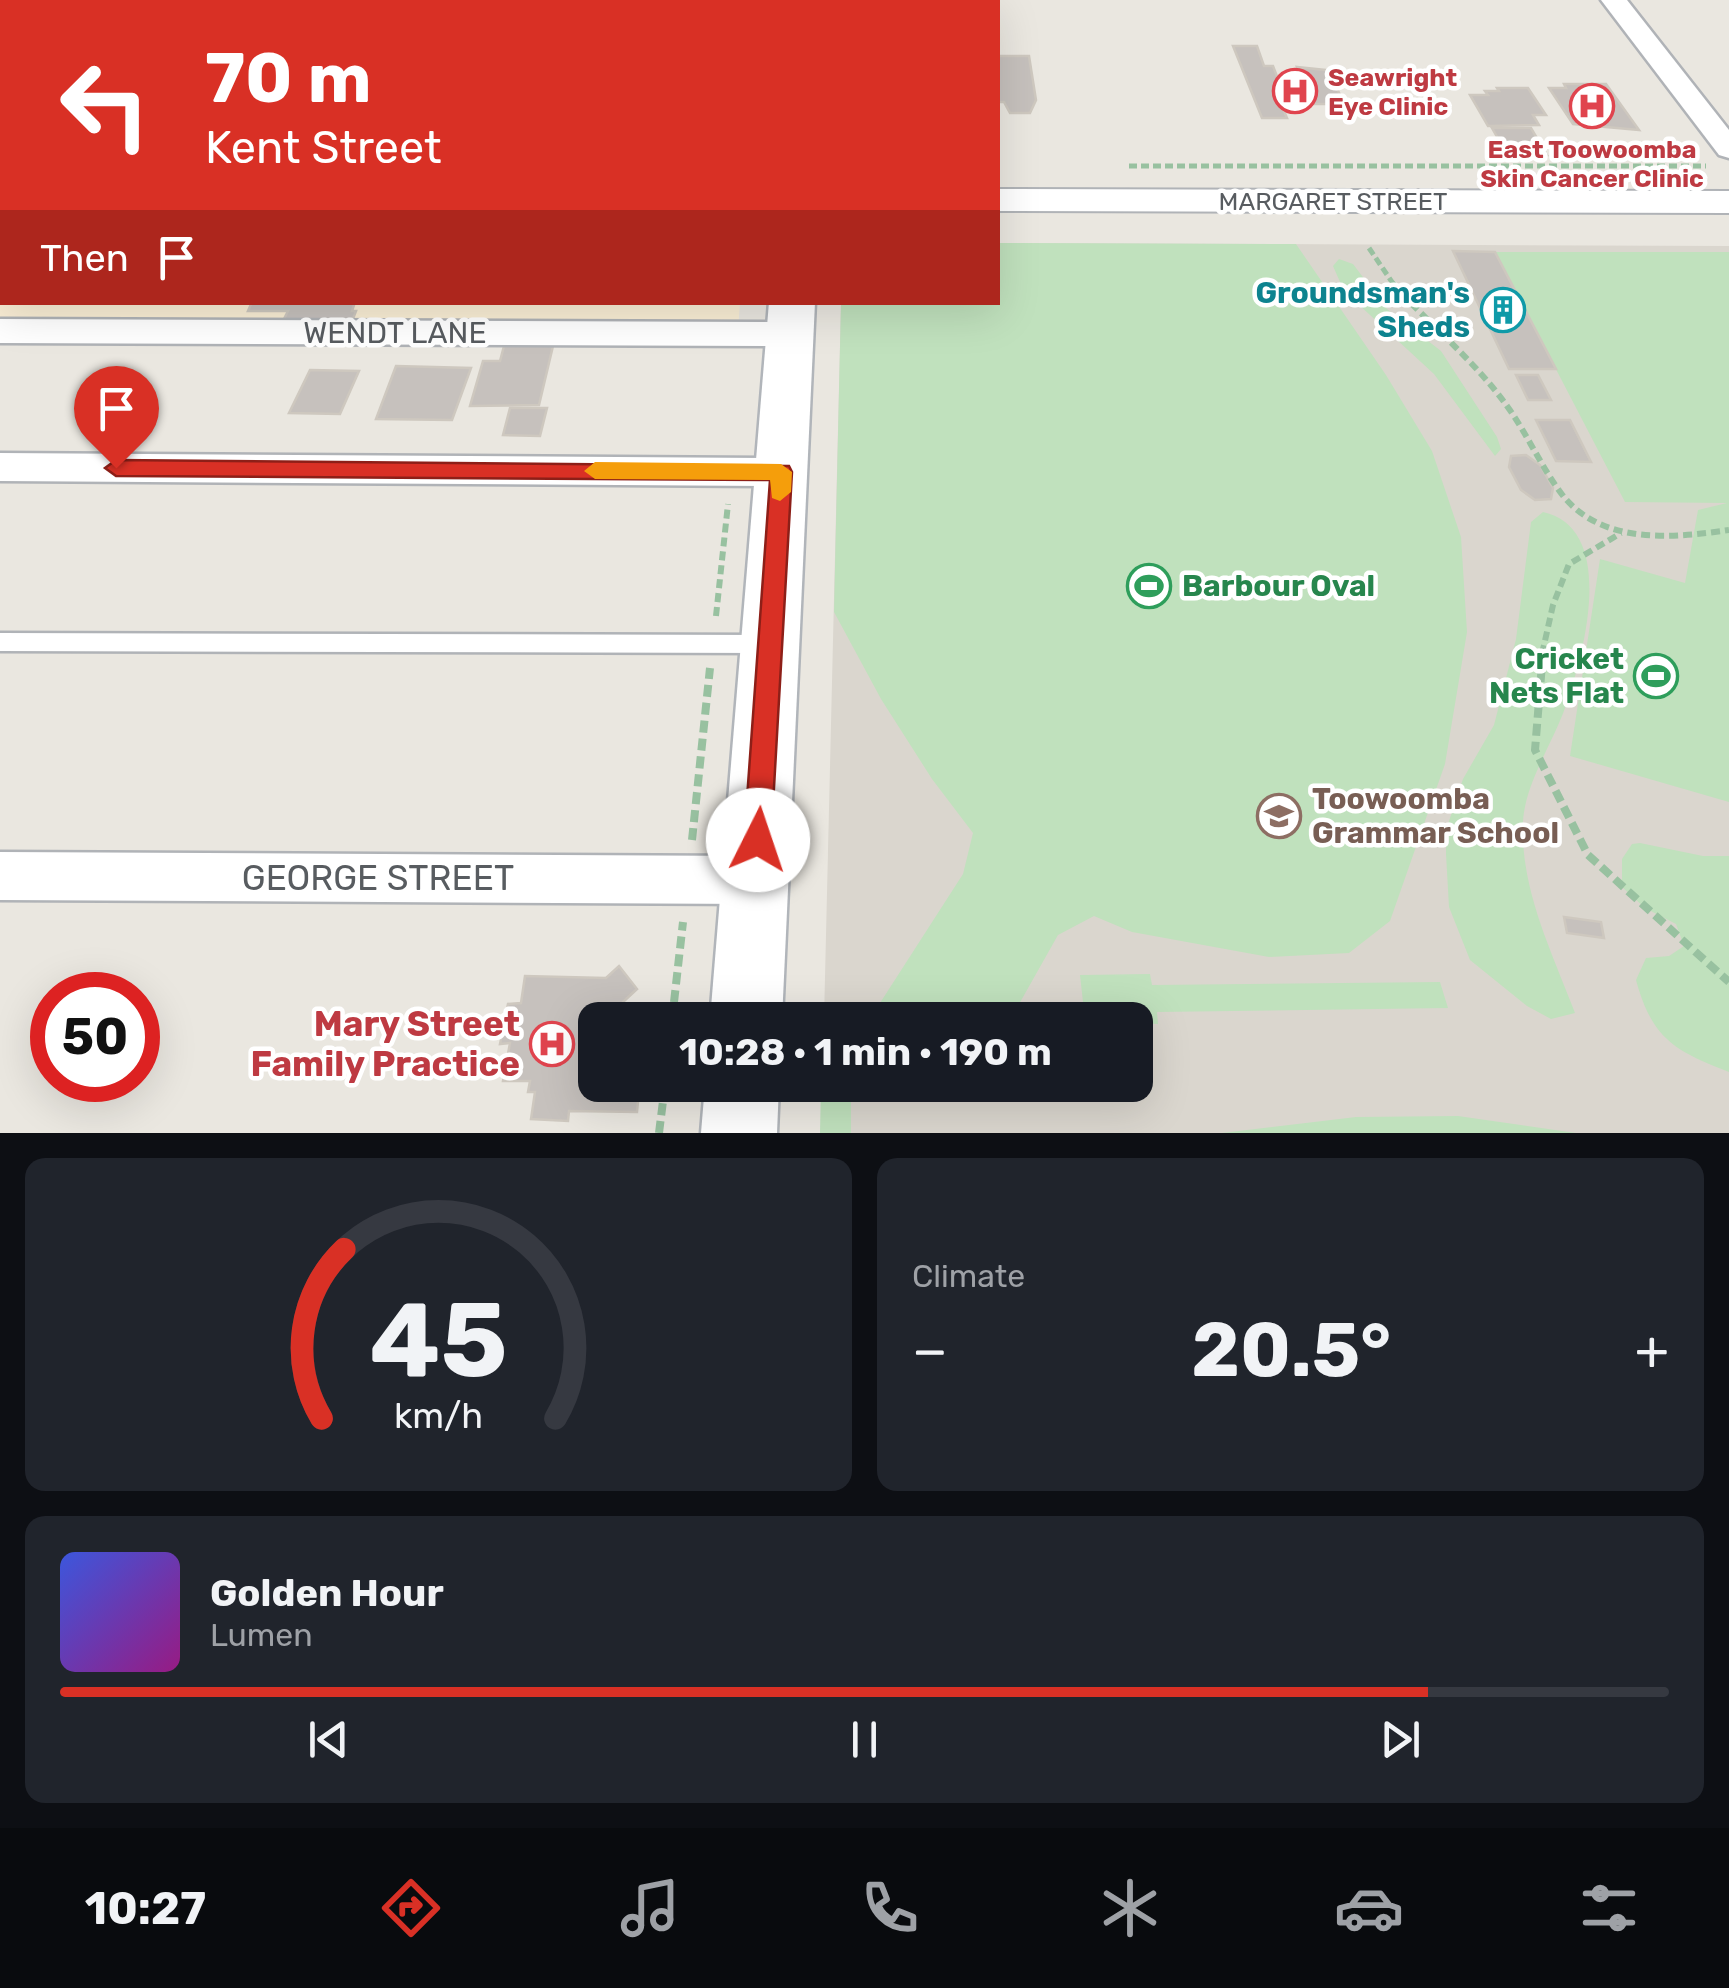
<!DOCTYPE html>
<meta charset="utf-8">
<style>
body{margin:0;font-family:Rubik,sans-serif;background:#20242c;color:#f1f3f6;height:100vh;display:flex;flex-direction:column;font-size:38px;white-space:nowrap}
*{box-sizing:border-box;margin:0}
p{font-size:32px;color:#9ea1a6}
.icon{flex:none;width:55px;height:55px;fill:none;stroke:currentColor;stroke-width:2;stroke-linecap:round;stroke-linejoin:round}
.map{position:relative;height:1133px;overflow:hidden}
.panel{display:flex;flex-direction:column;gap:25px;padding:25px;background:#0d0f14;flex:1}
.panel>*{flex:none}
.top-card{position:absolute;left:0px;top:0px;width:1000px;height:305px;box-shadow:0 10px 40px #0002;background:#d93025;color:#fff;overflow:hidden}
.speed{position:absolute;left:30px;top:972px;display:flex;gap:20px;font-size:50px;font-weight:700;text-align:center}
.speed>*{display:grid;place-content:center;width:130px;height:130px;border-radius:50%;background:#171b24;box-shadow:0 10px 40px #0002;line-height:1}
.speed .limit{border:15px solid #d22;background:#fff;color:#111}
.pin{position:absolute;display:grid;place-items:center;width:85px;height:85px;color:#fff;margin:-102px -42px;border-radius:50% 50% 50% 0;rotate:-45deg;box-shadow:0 0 10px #0007}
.pin .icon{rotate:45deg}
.me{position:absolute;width:110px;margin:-55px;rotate:4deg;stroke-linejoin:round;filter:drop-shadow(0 0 8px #0008)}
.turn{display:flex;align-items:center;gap:35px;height:210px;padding:0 40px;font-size:45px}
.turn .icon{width:130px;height:130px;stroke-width:2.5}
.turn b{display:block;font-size:70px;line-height:85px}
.then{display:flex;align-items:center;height:95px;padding:0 40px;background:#0003;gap:20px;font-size:38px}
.big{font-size:75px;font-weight:700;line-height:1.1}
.panel .widget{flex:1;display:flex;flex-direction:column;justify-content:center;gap:15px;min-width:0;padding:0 35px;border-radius:20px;background:#20242c}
.panel .dial{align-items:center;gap:0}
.dial svg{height:260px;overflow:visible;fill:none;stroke:#363941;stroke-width:7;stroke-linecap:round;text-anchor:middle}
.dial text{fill:#f1f3f6;stroke:none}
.song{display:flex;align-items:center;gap:30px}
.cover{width:120px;height:120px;border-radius:15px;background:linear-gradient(135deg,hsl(230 70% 55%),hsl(310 70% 35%))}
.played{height:10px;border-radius:5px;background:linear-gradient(90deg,#d93025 85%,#363941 85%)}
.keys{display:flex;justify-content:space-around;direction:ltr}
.heat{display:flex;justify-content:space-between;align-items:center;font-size:55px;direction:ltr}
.panel .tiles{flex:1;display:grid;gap:25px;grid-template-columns:1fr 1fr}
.widget:last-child{grid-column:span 2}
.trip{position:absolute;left:578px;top:1002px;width:575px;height:100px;border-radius:20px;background:#171b24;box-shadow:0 10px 40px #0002;font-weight:700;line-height:100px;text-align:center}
.dock{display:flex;height:160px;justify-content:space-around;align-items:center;background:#090b0e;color:#9ea1a6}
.dock .icon{width:70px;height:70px}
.dock .current{color:#d93025}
.dock b{font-size:45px;color:#f1f3f6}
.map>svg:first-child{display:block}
.commercial{fill:#faeed5}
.education{fill:#dad6ce}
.green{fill:#c0e1bd}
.building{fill:#c6c1bd;stroke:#cec8bf;stroke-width:2.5}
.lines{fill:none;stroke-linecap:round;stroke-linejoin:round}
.service-casing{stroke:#b0b3b7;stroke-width:5}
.minor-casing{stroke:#b0b3b7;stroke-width:5}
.tertiary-casing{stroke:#b0b3b7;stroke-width:4}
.secondary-casing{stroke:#b1b5ba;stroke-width:5}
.path-far2{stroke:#98c1a0;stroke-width:5;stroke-dasharray:8 4;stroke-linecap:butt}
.path-far1{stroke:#98c1a0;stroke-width:6;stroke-dasharray:9 5;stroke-linecap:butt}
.path{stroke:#98c1a0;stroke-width:8;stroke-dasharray:12 6;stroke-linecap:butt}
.service{fill:#fff;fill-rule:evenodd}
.minor{fill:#fff;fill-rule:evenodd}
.tertiary{fill:#fff;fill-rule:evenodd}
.secondary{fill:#fff;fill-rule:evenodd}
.route{fill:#d93025;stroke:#8d1f18;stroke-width:2.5}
.slow{fill:#f59e0b}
.labels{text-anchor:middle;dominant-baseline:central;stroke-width:9;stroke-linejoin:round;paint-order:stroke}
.far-health-label{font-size:25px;font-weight:bold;fill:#be3a42;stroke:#fff;text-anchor:start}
.far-street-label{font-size:25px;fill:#585c60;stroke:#fff}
.culture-label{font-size:30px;font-weight:bold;fill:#0d838f;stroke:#fff;text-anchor:end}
.street-label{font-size:30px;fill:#585c60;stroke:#fff}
.leisure-label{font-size:30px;font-weight:bold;fill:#27864d;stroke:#fff;text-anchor:start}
.education-label{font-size:30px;font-weight:bold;fill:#785e54;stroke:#fff;text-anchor:start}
.near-street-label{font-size:35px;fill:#585c60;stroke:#fff}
.near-health-label{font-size:35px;font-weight:bold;fill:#be3a42;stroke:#fff;text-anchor:end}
</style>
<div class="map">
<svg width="1729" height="1133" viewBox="0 0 1729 1133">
<rect width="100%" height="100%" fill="#eae7e0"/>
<path class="commercial" d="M 0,241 L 2,302 L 740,303 L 738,329 L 0,335 Z"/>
<path class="education" d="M 998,243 L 1729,246 L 1729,1133 L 821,1133 L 822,1085 L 1135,1085 L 1135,1020 L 824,1020 L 841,303 L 998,302 Z"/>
<g class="green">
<path d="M 998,243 L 1296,244 L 1386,375 L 1432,451 L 1461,537 L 1467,632 L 1445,764 L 1390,921 L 1349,953 L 1269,957 L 1132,932 L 1094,916 L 1058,935 L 1010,1020 L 876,1020 L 871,1017 L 963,874 L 973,833 L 932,779 L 881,699 L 834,612 L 841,303 L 998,302 Z"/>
<path d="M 1495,252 L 1729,252 L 1729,802 L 1570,756 L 1600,559 L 1685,583 L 1698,510 L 1727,503 L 1625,502 Z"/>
<path d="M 1339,259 L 1353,264 L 1387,309 L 1441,351 L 1497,437 L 1501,449 L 1495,456 L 1434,374 L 1344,291 L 1333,266 Z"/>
<path d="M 1543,512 C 1619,529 1583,657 1565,708 C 1552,745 1525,783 1523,822 C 1520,889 1552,952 1575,1013 L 1551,1019 L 1527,1006 L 1470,960 L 1449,907 L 1446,854 L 1446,830 L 1463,779 L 1494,725 L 1516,639 L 1531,522 Z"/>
<path d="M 1640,843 L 1703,856 L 1729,856 L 1729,1072 C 1675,1051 1652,1039 1636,980 L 1646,958 L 1669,956 L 1684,946 L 1676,924 L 1645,908 L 1622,887 L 1622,859 L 1632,844 Z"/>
<path d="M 1150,974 L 1152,985 L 1440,982 L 1448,1008 L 1157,1012 L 1158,1024 L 1085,1020 L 1080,975 Z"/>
<path d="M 821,1085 L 851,1085 L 851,1133 L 820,1133 Z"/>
<path d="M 1458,1116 L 1576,1133 L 1222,1133 L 1356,1117 Z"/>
</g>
<g class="building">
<path d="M 1233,46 L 1257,46 L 1264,66 L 1273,66 L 1278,79 L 1302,78 L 1297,67 L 1335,71 L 1338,77 L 1332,77 L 1344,104 L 1281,104 L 1287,118 L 1262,118 Z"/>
<path d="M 998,56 L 1029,56 L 1036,100 L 1030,113 L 1010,113 L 1004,102 L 998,102 Z"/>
<path d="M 1564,84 L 1606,84 L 1639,130 L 1573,124 L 1549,88 L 1566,88 Z"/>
<path d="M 1497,88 L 1528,88 L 1546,115 L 1533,115 L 1539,125 L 1488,126 L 1470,95 L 1488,95 L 1485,91 L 1499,91 Z"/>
<path d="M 1492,128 L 1531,128 L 1547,155 L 1508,156 Z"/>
<path d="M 1453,251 L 1495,252 L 1556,369 L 1509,369 Z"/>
<path d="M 252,302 L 355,302 L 352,311 L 356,311 L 351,324 L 282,323 L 288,311 L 248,311 Z"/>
<path d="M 504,346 L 553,346 L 539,405 L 470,406 L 483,361 L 500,361 Z"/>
<path d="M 396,366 L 471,368 L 452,420 L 376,419 Z"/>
<path d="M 310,370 L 359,371 L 340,414 L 289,413 Z"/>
<path d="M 1516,375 L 1538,375 L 1551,400 L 1528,400 Z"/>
<path d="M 510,408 L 547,408 L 540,436 L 503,435 Z"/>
<path d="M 1536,420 L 1570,420 L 1591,462 L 1556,461 Z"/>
<path d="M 1526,455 L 1540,465 L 1553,488 L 1551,499 L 1535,500 L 1521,490 L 1509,467 L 1511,456 Z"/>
<path d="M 1564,917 L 1601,922 L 1604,938 L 1567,933 Z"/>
<path d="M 619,966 L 637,989 L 623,1002 L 620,1020 L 595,1020 L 595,1083 L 586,1083 L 585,1089 L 639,1091 L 637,1112 L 569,1111 L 568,1121 L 531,1119 L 535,1092 L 528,1092 L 530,1081 L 503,1081 L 510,1043 L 500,1044 L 508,1004 L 521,1003 L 525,976 L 606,978 Z"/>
</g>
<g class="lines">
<defs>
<path id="service" d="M 0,633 L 768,635 L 775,638 L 779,644 L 775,650 L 768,653 L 0,651 Z"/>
<g id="minor">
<path d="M 1601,0 L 1627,0 L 1729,130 L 1729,158 L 1719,155 Z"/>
<path d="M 0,319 L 790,322 L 802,326 L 807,334 L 802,342 L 790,346 L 0,343 Z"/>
<path d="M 0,453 L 781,458 L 794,462 L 800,472 L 794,482 L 781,486 L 0,481 Z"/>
<path d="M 0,852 L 755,856 L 772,863 L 779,880 L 772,897 L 755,904 L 0,900 Z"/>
</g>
<g id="tertiary">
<rect x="796" y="0" width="30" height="2"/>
<rect x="0" y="187" width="2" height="22"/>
<path d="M 998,189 L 1729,191 L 1729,213 L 998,211 Z"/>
</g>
<g id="secondary">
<path d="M 769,302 L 815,302 L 782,1020 L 710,1020 Z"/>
<path d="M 705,1085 L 779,1085 L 777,1133 L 701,1133 Z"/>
</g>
</defs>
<use href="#service" class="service-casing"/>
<use href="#minor" class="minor-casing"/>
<use href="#tertiary" class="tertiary-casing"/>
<use href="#secondary" class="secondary-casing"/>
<g class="path-far2">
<path d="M 1129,166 L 1706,166"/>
<path d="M 1369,248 L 1394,285"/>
</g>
<g class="path-far1">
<path d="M 1392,283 C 1429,324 1475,361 1507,406 C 1528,435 1542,469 1564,497 C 1604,545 1674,538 1729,530"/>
<path d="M 716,616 L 728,504"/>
<path d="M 1542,654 L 1553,605 L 1569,564 L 1621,533"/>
</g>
<g class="path">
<path d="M 1543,652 L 1535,750 L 1588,855 L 1729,982"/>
<path d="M 692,840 L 710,668"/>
<path d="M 672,1020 L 683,922"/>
<path d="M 659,1133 L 665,1085"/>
</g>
<use href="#service" class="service"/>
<use href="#minor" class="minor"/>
<use href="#tertiary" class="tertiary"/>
<use href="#secondary" class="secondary"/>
</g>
<path class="route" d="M 116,460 L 789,466 L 792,472 L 771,840 L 767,850 L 758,853 L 748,850 L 744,840 L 770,480 L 116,476 L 105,468 Z"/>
<path class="slow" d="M 595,462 L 781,464 L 792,472 L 791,492 L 780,501 L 772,498 L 770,480 L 595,479 L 584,471 Z"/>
<defs>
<symbol id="hospital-ring" viewBox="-11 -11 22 22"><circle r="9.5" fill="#fff" stroke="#e0444e" stroke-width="1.5"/><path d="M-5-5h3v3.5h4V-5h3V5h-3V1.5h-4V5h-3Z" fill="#e0444e"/></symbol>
<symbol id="building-ring" viewBox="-11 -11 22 22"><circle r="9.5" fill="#fff" stroke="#0f9aa8" stroke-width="1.5"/><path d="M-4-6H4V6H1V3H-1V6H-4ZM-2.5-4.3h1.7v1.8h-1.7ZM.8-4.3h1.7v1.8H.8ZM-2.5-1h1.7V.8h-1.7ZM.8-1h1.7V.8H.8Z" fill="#0f9aa8"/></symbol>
<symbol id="stadium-ring" viewBox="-11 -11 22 22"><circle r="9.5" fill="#fff" stroke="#2e9e5b" stroke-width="1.5"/><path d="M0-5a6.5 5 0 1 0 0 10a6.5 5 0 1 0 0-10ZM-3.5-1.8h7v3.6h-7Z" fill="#2e9e5b"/></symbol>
<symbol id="school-ring" viewBox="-11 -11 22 22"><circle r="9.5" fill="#fff" stroke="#8d6e63" stroke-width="1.5"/><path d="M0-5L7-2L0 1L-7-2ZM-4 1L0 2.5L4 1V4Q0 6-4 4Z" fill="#8d6e63"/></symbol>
</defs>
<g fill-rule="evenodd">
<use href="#hospital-ring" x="1270" y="66" width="50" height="50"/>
<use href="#hospital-ring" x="1567" y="81" width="50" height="50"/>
<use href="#building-ring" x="1478" y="285" width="50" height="50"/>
<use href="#stadium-ring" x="1124" y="561" width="50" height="50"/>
<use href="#stadium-ring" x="1631" y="651" width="50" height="50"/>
<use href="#school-ring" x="1254" y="791" width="50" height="50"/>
<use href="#hospital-ring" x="527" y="1019" width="50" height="50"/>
</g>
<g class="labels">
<g class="far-health-label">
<text x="1328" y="77">Seawright<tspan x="1328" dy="29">Eye Clinic</tspan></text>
<text x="1592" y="149" text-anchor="middle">East Toowoomba<tspan x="1592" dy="29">Skin Cancer Clinic</tspan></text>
</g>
<g class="far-street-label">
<text x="1333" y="201">MARGARET STREET</text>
</g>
<g class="culture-label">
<text x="1470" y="293">Groundsman's<tspan x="1470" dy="34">Sheds</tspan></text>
</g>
<g class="street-label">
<text x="395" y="333">WENDT LANE</text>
</g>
<g class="leisure-label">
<text x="1182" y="586">Barbour Oval</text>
<text x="1624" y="659" text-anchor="end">Cricket<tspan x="1624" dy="34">Nets Flat</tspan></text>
</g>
<g class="education-label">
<text x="1312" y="799">Toowoomba<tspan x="1312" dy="34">Grammar School</tspan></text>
</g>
<g class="near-street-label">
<text x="378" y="878">GEORGE STREET</text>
</g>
<g class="near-health-label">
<text x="520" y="1024">Mary Street<tspan x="520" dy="40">Family Practice</tspan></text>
</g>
</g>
</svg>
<div class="speed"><div class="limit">50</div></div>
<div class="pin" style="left:116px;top:468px;background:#d93025"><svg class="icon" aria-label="arrive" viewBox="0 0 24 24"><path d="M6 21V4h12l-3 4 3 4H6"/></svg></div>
<svg class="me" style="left:758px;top:840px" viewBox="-20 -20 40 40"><circle r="19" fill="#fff"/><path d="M0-13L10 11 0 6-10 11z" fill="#d93025"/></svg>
<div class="trip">10:28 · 1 min · 190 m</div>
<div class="top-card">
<div class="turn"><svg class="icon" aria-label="left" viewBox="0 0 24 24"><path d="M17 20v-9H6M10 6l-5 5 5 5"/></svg><div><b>70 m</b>Kent Street</div></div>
<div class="then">Then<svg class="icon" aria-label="arrive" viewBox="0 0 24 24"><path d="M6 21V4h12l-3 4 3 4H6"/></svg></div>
</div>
</div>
<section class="panel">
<div class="tiles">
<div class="widget dial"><svg viewBox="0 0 100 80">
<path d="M14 69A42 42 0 1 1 86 69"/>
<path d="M14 69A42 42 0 0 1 21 17" stroke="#d93025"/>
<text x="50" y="56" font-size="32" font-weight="700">45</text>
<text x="50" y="72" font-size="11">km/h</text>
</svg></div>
<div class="widget"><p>Climate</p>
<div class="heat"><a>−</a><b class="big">20.5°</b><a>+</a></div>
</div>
<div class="widget">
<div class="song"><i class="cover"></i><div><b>Golden Hour</b><p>Lumen</p></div></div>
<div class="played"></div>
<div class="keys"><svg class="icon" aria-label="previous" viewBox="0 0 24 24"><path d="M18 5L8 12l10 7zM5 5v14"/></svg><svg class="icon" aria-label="pause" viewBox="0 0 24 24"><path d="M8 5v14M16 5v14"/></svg><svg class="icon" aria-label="next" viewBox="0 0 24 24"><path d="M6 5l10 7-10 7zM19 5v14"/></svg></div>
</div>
</div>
</section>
<nav class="dock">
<b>10:27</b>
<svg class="icon current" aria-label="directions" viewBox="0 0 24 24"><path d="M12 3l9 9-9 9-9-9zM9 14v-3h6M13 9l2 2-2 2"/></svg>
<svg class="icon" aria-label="music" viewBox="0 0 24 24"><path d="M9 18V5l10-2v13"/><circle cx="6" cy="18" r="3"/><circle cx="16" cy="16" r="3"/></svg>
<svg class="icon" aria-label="phone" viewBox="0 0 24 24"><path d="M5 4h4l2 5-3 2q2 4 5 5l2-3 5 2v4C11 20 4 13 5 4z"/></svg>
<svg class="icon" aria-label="climate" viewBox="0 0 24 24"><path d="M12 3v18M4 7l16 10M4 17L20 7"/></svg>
<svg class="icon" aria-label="car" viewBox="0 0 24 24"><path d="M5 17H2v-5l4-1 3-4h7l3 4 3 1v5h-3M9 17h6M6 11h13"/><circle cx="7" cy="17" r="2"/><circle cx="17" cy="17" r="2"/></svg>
<svg class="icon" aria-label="filters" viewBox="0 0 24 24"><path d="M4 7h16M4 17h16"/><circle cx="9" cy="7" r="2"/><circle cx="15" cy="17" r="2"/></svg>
</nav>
